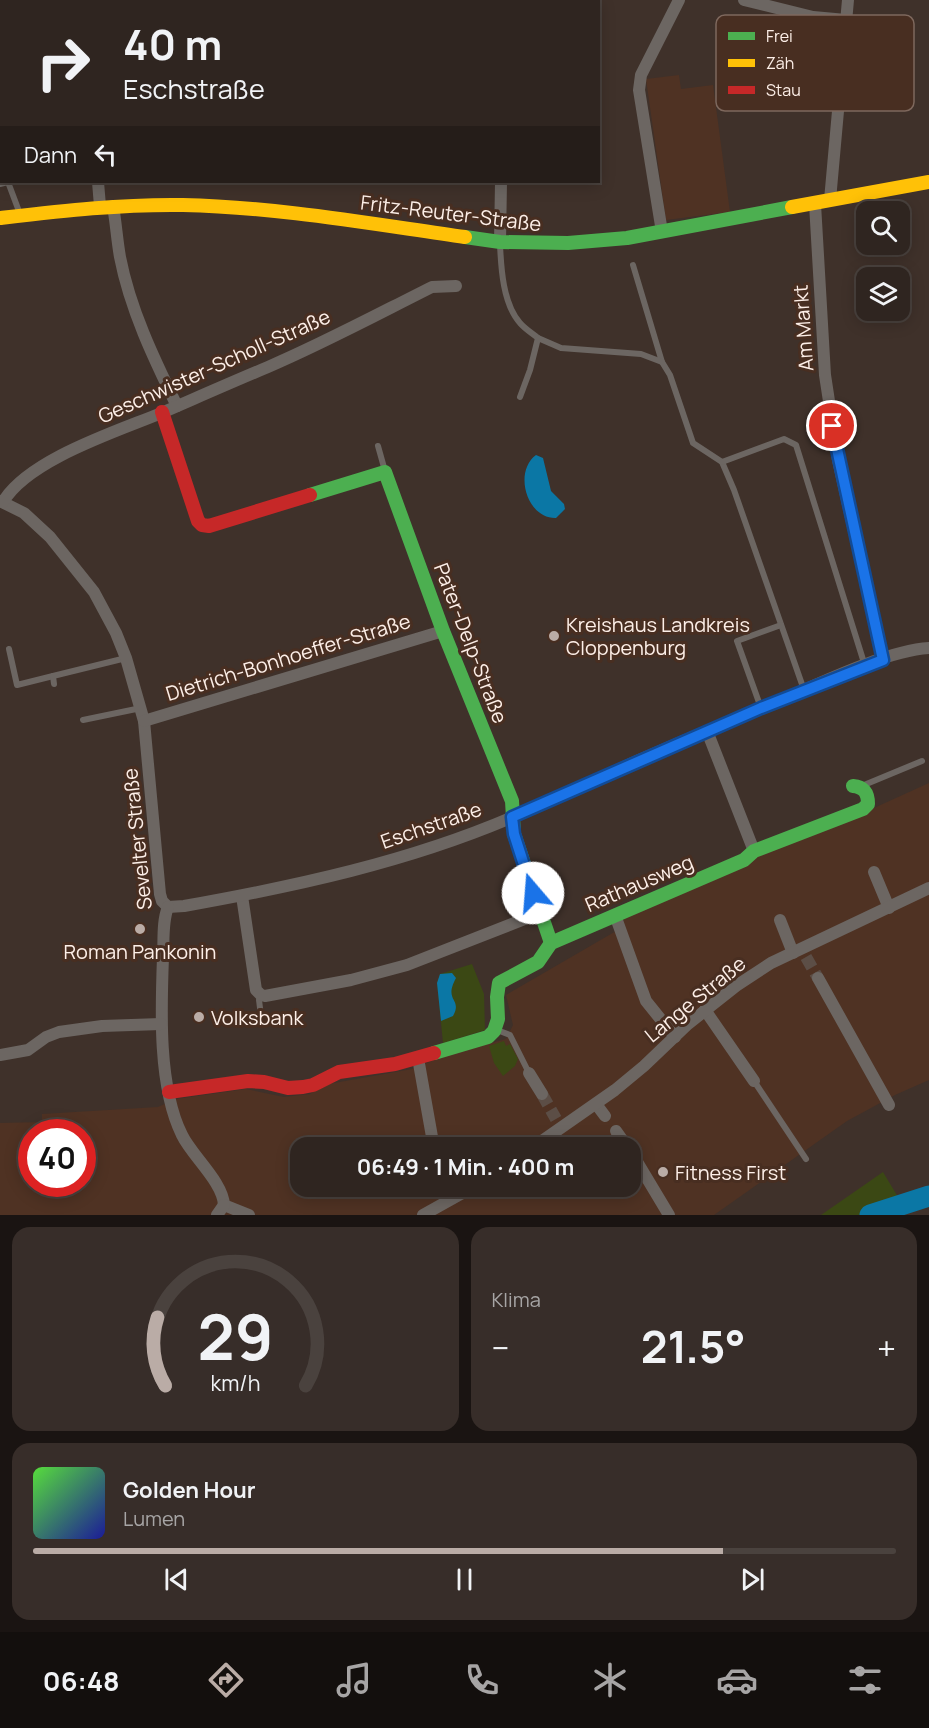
<!DOCTYPE html>
<html lang="de">
<meta charset="utf-8">
<style>
body{margin:0;font-family:Manrope,sans-serif;background:#372d29;color:#f1f3f6;height:100vh;display:flex;flex-direction:column;font-size:22px;white-space:nowrap}
*{box-sizing:border-box;margin:0}
p{font-size:20px;color:#a7a5a5}
.icon{flex:none;width:33px;height:33px;fill:none;stroke:currentColor;stroke-width:2;stroke-linecap:round;stroke-linejoin:round}
.map{position:relative;height:1215px;overflow:hidden}
.drawer{display:flex;flex-direction:column;gap:12px;padding:12px;background:#1a1412;flex:1}
.drawer>*{flex:none}
.top-card{position:absolute;left:0px;top:0px;width:600px;height:183px;box-shadow:0 3px 15px #0003,0 0 0 2px #4a423e;background:#2f2520;color:#f1f3f6;overflow:hidden}
.buttons{position:absolute;left:856px;top:201px;display:grid;gap:12px}
.buttons a{display:grid;place-items:center;width:54px;height:54px;border-radius:12px;background:#2f2520;box-shadow:0 3px 15px #0003,0 0 0 2px #4a423e;font-size:30px}
.speed{position:absolute;left:18px;top:1119px;display:flex;gap:12px;font-size:30px;font-weight:700;text-align:center}
.speed>*{display:grid;place-content:center;width:78px;height:78px;border-radius:50%;background:#2f2520;box-shadow:0 3px 15px #0003,0 0 0 2px #4a423e;line-height:1}
.speed .limit{border:9px solid #d22;background:#fff;color:#111}
.pin{position:absolute;display:grid;place-items:center;width:51px;height:51px;color:#fff;margin:-26px;border:3px solid #fff;border-radius:50%;box-shadow:0 2px 6px #0007}
.me{position:absolute;width:66px;margin:-33px;rotate:342deg;stroke-linejoin:round;filter:drop-shadow(0 0 4px #0008)}
.turn{display:flex;align-items:center;gap:21px;height:126px;padding:0 24px;font-size:27px}
.turn .icon{width:78px;height:78px;stroke-width:2.5}
.turn b{display:block;font-size:42px;line-height:51px}
.then{display:flex;align-items:center;height:57px;padding:0 24px;background:#0003;gap:12px;font-size:22px}
.big{font-size:45px;font-weight:700;line-height:1.1}
.drawer .card{flex:1;display:flex;flex-direction:column;justify-content:center;gap:9px;min-width:0;padding:0 21px;border-radius:18px;background:#372d29}
.drawer .dial{align-items:center;gap:0}
.dial svg{height:156px;overflow:visible;fill:none;stroke:#4a423e;stroke-width:7;stroke-linecap:round;text-anchor:middle}
.dial text{fill:#f1f3f6;stroke:none}
.song{display:flex;align-items:center;gap:18px}
.cover{width:72px;height:72px;border-radius:9px;background:linear-gradient(135deg,hsl(110 70% 55%),hsl(240 70% 35%))}
.played{height:6px;border-radius:3px;background:linear-gradient(90deg,#baaca6 80%,#4a423e 80%)}
.keys{display:flex;justify-content:space-around;direction:ltr}
.heat{display:flex;justify-content:space-between;align-items:center;font-size:33px;direction:ltr}
.drawer .tiles{flex:1;display:grid;gap:12px;grid-template-columns:1fr 1fr}
.card:last-child{grid-column:span 2}
.trip{position:absolute;left:290px;top:1137px;width:351px;height:60px;border-radius:18px;background:#2f2520;box-shadow:0 3px 15px #0003,0 0 0 2px #4a423e;font-weight:700;line-height:60px;text-align:center}
.tab-bar{display:flex;height:96px;justify-content:space-around;align-items:center;background:#130f0d;color:#a7a5a5}
.tab-bar .icon{width:42px;height:42px}
.tab-bar .on{color:#baaca6}
.tab-bar b{font-size:27px;color:#f1f3f6}
.map>svg:first-child{display:block}
.built{fill:#4f3223;fill-rule:evenodd}
.green{fill:#3b4814}
.water{fill:#0b77a5}
.lines{fill:none;stroke-linecap:round;stroke-linejoin:round}
.river{stroke:#0b77a5;stroke-width:21}
.street-tunnel{stroke:#5c4e46;stroke-width:12;stroke-dasharray:12 6;stroke-linecap:butt}
.lane{stroke:#6c6662;stroke-width:6}
.street{stroke:#6c6662;stroke-width:12}
.fast{stroke:#4caf50;stroke-width:14}
.slow{stroke:#ffc107;stroke-width:14}
.jam{stroke:#c62828;stroke-width:14}
.route-casing{stroke:#114b97;stroke-width:15}
.route{stroke:#1a73e8;stroke-width:10}
.poi-dot{fill:#baaca6;stroke:#482e21;stroke-width:2}
.labels{text-anchor:middle;dominant-baseline:central;stroke-width:6;stroke-linejoin:round;paint-order:stroke}
.street-label{font-size:20px;fill:#fdefe8;stroke:#482e21}
.poi-label{font-size:20px;fill:#fdefe8;stroke:#482e21;text-anchor:start}
.key{fill:#482e21;stroke:#7e685d;stroke-width:1.5}
.key-label{font-size:16px;fill:#fdefe8}
</style>
<div class="map">
<svg width="929" height="1215" viewBox="0 0 929 1215">
<rect width="100%" height="100%" fill="#3f312a"/>
<g class="built">
<path d="M 679,75 L 681,89 L 713,85 L 730,212 L 666,220 L 646,79 Z"/>
<path d="M 929,783 L 929,1080 L 895,1095 L 847,1121 L 714,1215 L 0,1215 L 0,1123 L 42,1122 L 42,1114 L 158,1107 L 176,1099 L 246,1089 L 284,1097 L 310,1094 L 323,1085 L 412,1069 L 444,1056 L 506,1039 L 513,1025 L 506,995 L 623,927 L 624,916 L 753,855 L 874,808 ZM 32,1132 L 82,1132 L 82,1184 L 32,1184 ZM 300,1148 L 630,1148 L 630,1186 L 300,1186 Z"/>
</g>
<g class="green">
<path d="M 472,964 L 484,994 L 485,1030 L 443,1043 L 437,983 L 440,974 Z"/>
<path d="M 504,1041 L 506,1046 L 510,1044 L 518,1059 L 515,1066 L 503,1076 L 494,1063 L 489,1046 Z"/>
<path d="M 883,1172 L 898,1197 L 929,1188 L 929,1193 L 860,1215 L 821,1215 Z"/>
</g>
<g class="water">
<path d="M 536,455 L 543,458 L 551,491 L 564,504 L 565,509 L 556,518 C 527,519 513,472 536,455 Z"/>
<path d="M 452,973 L 456,978 C 443,1002 463,998 453,1016 L 441,1021 L 437,983 L 440,974 Z"/>
</g>
<g class="lines">
<path class="river" d="M 870,1215 L 929,1196"/>
<g class="street-tunnel">
<path d="M 806,957 L 818,978"/>
<path d="M 542,1094 L 556,1119"/>
</g>
<g class="lane">
<path d="M 0,184 L 8,182 L 20,214"/>
<path d="M 500,244 C 501,268 503,304 520,323 C 525,329 532,333 538,338 L 530,370 L 520,397"/>
<path d="M 633,265 L 662,362"/>
<path d="M 538,338 L 561,348 L 641,354 L 662,362 L 670,375 L 693,443 L 722,462 L 734,490 L 804,690"/>
<path d="M 378,446 L 385,471"/>
<path d="M 722,462 L 784,439 L 796,445 L 865,666"/>
<path d="M 9,649 L 17,685 L 53,676"/>
<path d="M 54,684 L 53,676 L 126,658"/>
<path d="M 761,708 L 737,641 L 781,625"/>
<path d="M 83,720 L 141,708"/>
<path d="M 864,785 L 922,761"/>
<path d="M 260,995 L 259,1000 L 261,1016"/>
<path d="M 497,1030 L 510,1035 L 529,1073"/>
<path d="M 754,1081 L 806,1159"/>
</g>
<g class="street">
<path d="M 77,0 L 77,2"/>
<path d="M 488,0 L 489,2"/>
<path d="M 744,0 L 813,17 L 846,20"/>
<path d="M 0,27 L 2,27"/>
<path d="M 0,143 L 2,143"/>
<path d="M 98,182 L 100,206"/>
<path d="M 830,200 L 848,0"/>
<path d="M 815,204 L 825,375 L 838,460 L 883,660"/>
<path d="M 113,206 C 116,223 117,240 120,257 C 130,309 154,359 177,406"/>
<path d="M 662,232 L 639,90 L 641,75 L 679,0"/>
<path d="M 500,242 L 501,182"/>
<path d="M 0,501 L 24,513 L 50,537 L 94,592 L 116,633 L 126,658 L 144,721 L 160,894 L 162,901 L 168,907"/>
<path d="M 3,502 C 28,460 115,432 159,414 C 196,398 232,382 268,367 C 324,343 378,314 432,287 L 456,286"/>
<path d="M 144,721 L 443,631"/>
<path d="M 707,731 L 754,851"/>
<path d="M 874,872 L 889,908"/>
<path d="M 242,896 L 256,990 L 261,995 L 265,996 L 351,980 L 407,965 L 540,913"/>
<path d="M 168,907 L 184,906 C 296,886 408,862 513,817 C 554,800 595,780 637,761 C 687,739 737,718 788,697 C 824,681 890,650 929,648"/>
<path d="M 168,907 C 162,922 164,941 163,957 C 161,1009 158,1087 182,1135 C 192,1156 223,1182 224,1205"/>
<path d="M 615,915 L 646,1001 L 675,1037"/>
<path d="M 780,920 L 793,953"/>
<path d="M 818,978 L 889,1105"/>
<path d="M 705,1010 L 754,1081"/>
<path d="M 0,1055 L 28,1050 L 46,1037 L 59,1032 L 102,1026 L 161,1024"/>
<path d="M 418,1058 L 434,1148"/>
<path d="M 529,1073 L 542,1094"/>
<path d="M 596,1104 L 605,1116"/>
<path d="M 616,1131 L 628,1148"/>
<path d="M 532,1148 L 615,1090 L 644,1066 L 688,1024 L 736,986 L 771,963 L 929,888"/>
<path d="M 630,1150 L 669,1215"/>
<path d="M 224,1205 L 249,1215"/>
<path d="M 217,1215 L 224,1205"/>
<path d="M 423,1215 L 475,1186"/>
</g>
<g class="fast">
<path d="M 465,237 L 500,242 L 568,243 L 627,238 L 792,207"/>
<path d="M 310,495 L 385,472 L 443,631 L 512,801 L 514,834 L 551,943"/>
<path d="M 434,1053 L 488,1037 L 494,1031 L 498,1019 L 497,997 L 499,983 L 538,962 L 551,943 L 744,860 L 754,851 L 863,809 L 868,804 C 868,793 864,787 853,786"/>
</g>
<g class="slow">
<path d="M 792,207 L 929,182"/>
<path d="M 0,218 C 61,211 121,204 183,205 C 277,207 372,224 465,237"/>
</g>
<g class="jam">
<path d="M 162,412 L 198,521 L 202,525 L 209,526 L 310,495"/>
<path d="M 169,1092 L 248,1081 L 264,1082 L 288,1088 L 303,1087 L 313,1085 L 339,1072 L 395,1064 L 434,1053"/>
</g>
</g>
<g class="lines">
<defs>
<path id="route" d="M 533,893 L 514,834 L 512,817 L 761,708 L 883,660 L 832,426"/>
</defs>
<use href="#route" class="route-casing"/>
<use href="#route" class="route"/>
</g>
<g class="poi-dot">
<circle cx="554" cy="636" r="6"/>
<circle cx="140" cy="929" r="6"/>
<circle cx="199" cy="1017" r="6"/>
<circle cx="663" cy="1172" r="6"/>
</g>
<g class="labels">
<g class="street-label">
<text transform="translate(451 213) rotate(7)">Fritz-Reuter-Straße</text>
<text transform="translate(803 328) rotate(-94)">Am Markt</text>
<text transform="translate(214 366) rotate(-24)">Geschwister-Scholl-Straße</text>
<text transform="translate(471 643) rotate(69)">Pater-Delp-Straße</text>
<text transform="translate(288 657) rotate(-17)">Dietrich-Bonhoeffer-Straße</text>
<text transform="translate(431 825) rotate(-19)">Eschstraße</text>
<text transform="translate(137 839) rotate(-96)">Sevelter Straße</text>
<text transform="translate(639 883) rotate(-23)">Rathausweg</text>
<text transform="translate(695 999) rotate(-39)">Lange Straße</text>
</g>
<g class="poi-label">
<text x="566" y="624">Kreishaus Landkreis<tspan x="566" dy="23">Cloppenburg</tspan></text>
<text x="140" y="951" text-anchor="middle">Roman Pankonin</text>
<text x="211" y="1017">Volksbank</text>
<text x="675" y="1172">Fitness First</text>
</g>
</g>
<rect x="716" y="15" width="198" height="96" rx="9" class="key"/>
<rect x="728" y="32" width="27" height="8" fill="#4caf50"/>
<rect x="728" y="59" width="27" height="8" fill="#ffc107"/>
<rect x="728" y="86" width="27" height="8" fill="#c62828"/>
<g class="key-label">
<text x="766" y="42">Frei</text>
<text x="766" y="69">Zäh</text>
<text x="766" y="96">Stau</text>
</g>
</svg>
<div class="buttons">
<a><svg class="icon" aria-label="search" viewBox="0 0 24 24"><circle cx="10" cy="10" r="6"/><path d="M15 15l6 6"/></svg></a>
<a><svg class="icon" aria-label="layers" viewBox="0 0 24 24"><path d="M12 4l9 5-9 5-9-5zM3 14l9 5 9-5"/></svg></a>
</div>
<div class="speed"><div class="limit">40</div></div>
<div class="pin" style="left:832px;top:426px;background:#d93025"><svg class="icon" aria-label="arrive" viewBox="0 0 24 24"><path d="M6 21V4h12l-3 4 3 4H6"/></svg></div>
<svg class="me" style="left:533px;top:893px" viewBox="-20 -20 40 40"><circle r="19" fill="#fff"/><path d="M0-13L10 11 0 6-10 11z" fill="#1a73e8"/></svg>
<div class="trip">06:49 · 1 Min. · 400 m</div>
<div class="top-card">
<div class="turn"><svg class="icon" aria-label="right" viewBox="0 0 24 24"><path d="M7 20v-9h11M14 6l5 5-5 5"/></svg><div><b>40 m</b>Eschstraße</div></div>
<div class="then">Dann<svg class="icon" aria-label="left" viewBox="0 0 24 24"><path d="M17 20v-9H6M10 6l-5 5 5 5"/></svg></div>
</div>
</div>
<section class="drawer">
<div class="tiles">
<div class="card dial"><svg viewBox="0 0 100 80">
<path d="M14 69A42 42 0 1 1 86 69"/>
<path d="M14 69A42 42 0 0 1 10 34" stroke="#baaca6"/>
<text x="50" y="56" font-size="32" font-weight="700">29</text>
<text x="50" y="72" font-size="11">km/h</text>
</svg></div>
<div class="card"><p>Klima</p>
<div class="heat"><a>−</a><b class="big">21.5°</b><a>+</a></div>
</div>
<div class="card">
<div class="song"><i class="cover"></i><div><b>Golden Hour</b><p>Lumen</p></div></div>
<div class="played"></div>
<div class="keys"><svg class="icon" aria-label="previous" viewBox="0 0 24 24"><path d="M18 5L8 12l10 7zM5 5v14"/></svg><svg class="icon" aria-label="pause" viewBox="0 0 24 24"><path d="M8 5v14M16 5v14"/></svg><svg class="icon" aria-label="next" viewBox="0 0 24 24"><path d="M6 5l10 7-10 7zM19 5v14"/></svg></div>
</div>
</div>
</section>
<nav class="tab-bar">
<b>06:48</b>
<svg class="icon on" aria-label="directions" viewBox="0 0 24 24"><path d="M12 3l9 9-9 9-9-9zM9 14v-3h6M13 9l2 2-2 2"/></svg>
<svg class="icon" aria-label="music" viewBox="0 0 24 24"><path d="M9 18V5l10-2v13"/><circle cx="6" cy="18" r="3"/><circle cx="16" cy="16" r="3"/></svg>
<svg class="icon" aria-label="phone" viewBox="0 0 24 24"><path d="M5 4h4l2 5-3 2q2 4 5 5l2-3 5 2v4C11 20 4 13 5 4z"/></svg>
<svg class="icon" aria-label="climate" viewBox="0 0 24 24"><path d="M12 3v18M4 7l16 10M4 17L20 7"/></svg>
<svg class="icon" aria-label="car" viewBox="0 0 24 24"><path d="M5 17H2v-5l4-1 3-4h7l3 4 3 1v5h-3M9 17h6M6 11h13"/><circle cx="7" cy="17" r="2"/><circle cx="17" cy="17" r="2"/></svg>
<svg class="icon" aria-label="filters" viewBox="0 0 24 24"><path d="M4 7h16M4 17h16"/><circle cx="9" cy="7" r="2"/><circle cx="15" cy="17" r="2"/></svg>
</nav>
